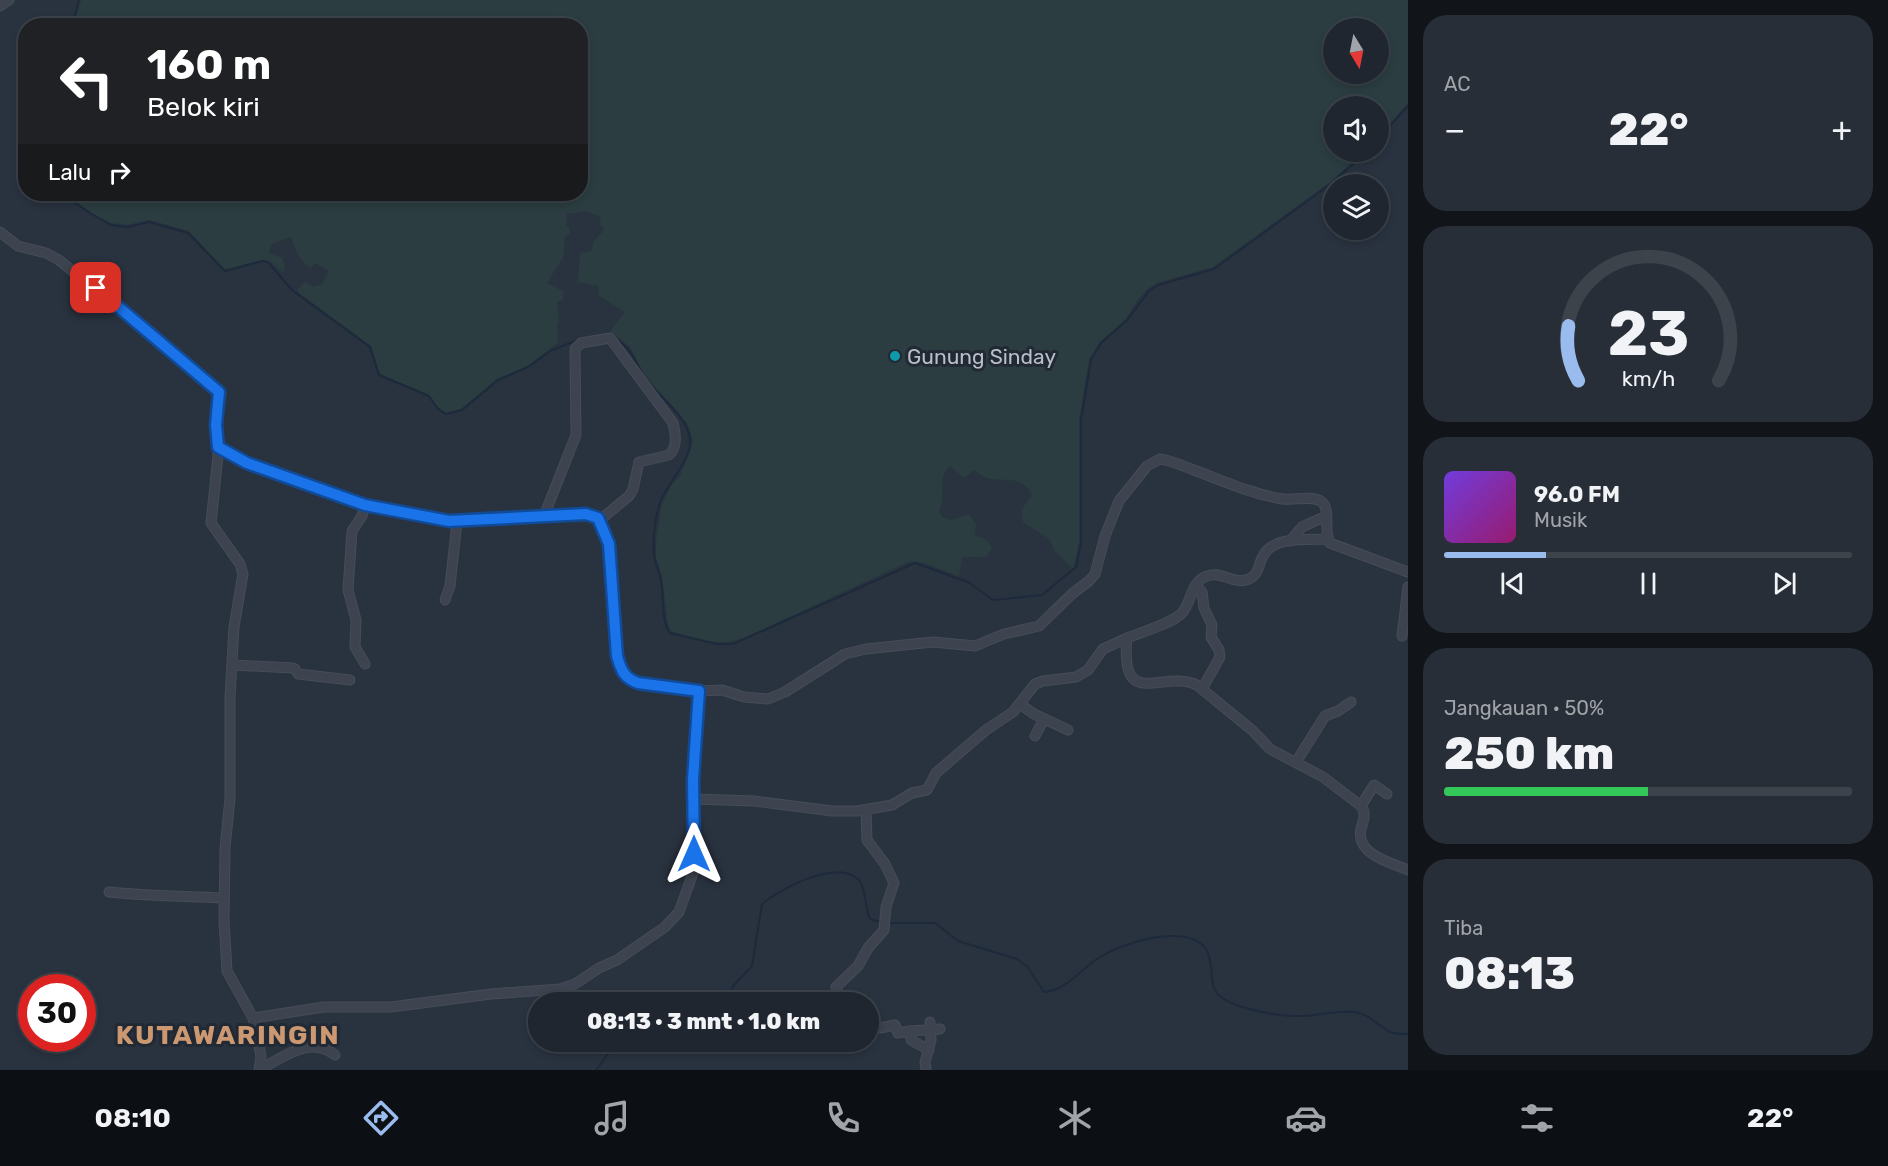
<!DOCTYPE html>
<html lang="id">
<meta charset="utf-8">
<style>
body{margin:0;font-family:Rubik,sans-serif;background:#272e37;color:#f1f3f6;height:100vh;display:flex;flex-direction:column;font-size:22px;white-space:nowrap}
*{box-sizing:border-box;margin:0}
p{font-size:20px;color:#a1a5aa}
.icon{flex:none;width:33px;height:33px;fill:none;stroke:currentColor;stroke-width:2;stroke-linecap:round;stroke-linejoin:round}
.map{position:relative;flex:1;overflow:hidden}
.panel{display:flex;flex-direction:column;gap:15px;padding:15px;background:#11151a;width:480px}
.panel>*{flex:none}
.guide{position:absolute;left:18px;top:18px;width:570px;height:183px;border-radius:24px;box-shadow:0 3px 9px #0003,0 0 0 2px #3c434b;background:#202124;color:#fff;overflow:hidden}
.needle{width:39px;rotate:170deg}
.controls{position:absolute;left:1323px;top:18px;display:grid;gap:12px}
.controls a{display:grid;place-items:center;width:66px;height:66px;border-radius:50%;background:#1f262f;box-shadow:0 3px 9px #0003,0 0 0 2px #3c434b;font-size:30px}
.speed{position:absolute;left:18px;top:974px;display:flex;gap:12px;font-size:30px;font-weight:700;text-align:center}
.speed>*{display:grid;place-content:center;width:78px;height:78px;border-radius:50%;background:#1f262f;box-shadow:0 3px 9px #0003,0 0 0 2px #3c434b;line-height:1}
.speed .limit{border:9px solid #d22;background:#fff;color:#111}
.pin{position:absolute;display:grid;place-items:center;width:51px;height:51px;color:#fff;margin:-26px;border-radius:12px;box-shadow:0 3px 9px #0006}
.me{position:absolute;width:66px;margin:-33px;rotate:0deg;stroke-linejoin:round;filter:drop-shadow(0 0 4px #0008)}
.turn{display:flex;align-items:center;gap:21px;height:126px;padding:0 30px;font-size:27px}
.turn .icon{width:78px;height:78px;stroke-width:2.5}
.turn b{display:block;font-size:42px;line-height:51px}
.then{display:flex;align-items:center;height:57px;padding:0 30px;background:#0003;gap:12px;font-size:22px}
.big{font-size:45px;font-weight:800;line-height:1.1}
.panel .card{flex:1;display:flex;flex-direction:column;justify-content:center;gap:9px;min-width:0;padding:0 21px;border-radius:24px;background:#272e37}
.panel .dial{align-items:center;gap:0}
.dial svg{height:156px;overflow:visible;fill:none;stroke:#3c434b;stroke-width:7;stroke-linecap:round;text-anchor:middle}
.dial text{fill:#f1f3f6;stroke:none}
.song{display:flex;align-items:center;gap:18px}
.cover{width:72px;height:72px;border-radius:9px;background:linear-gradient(135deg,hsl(260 70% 55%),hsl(320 70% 35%))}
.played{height:6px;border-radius:3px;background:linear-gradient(90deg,#9abbee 25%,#3c434b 25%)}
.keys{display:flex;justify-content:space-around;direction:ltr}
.heat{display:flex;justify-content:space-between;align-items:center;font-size:33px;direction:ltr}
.charge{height:9px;border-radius:4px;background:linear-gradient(90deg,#34c759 50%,#3c434b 0)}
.trip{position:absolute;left:528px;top:992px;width:351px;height:60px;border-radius:30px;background:#1f262f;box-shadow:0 3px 9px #0003,0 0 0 2px #3c434b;font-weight:800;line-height:60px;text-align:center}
.dock{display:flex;height:96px;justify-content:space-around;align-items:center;background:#0c0f13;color:#a1a5aa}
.dock .icon{width:42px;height:42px}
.dock .on{color:#9abbee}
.dock b{font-size:27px;color:#f1f3f6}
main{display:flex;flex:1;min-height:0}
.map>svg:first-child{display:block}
.green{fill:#2b3d40;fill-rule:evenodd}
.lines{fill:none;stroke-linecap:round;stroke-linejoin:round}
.stream{stroke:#1c2a3c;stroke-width:2}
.minor-casing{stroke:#464d58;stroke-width:11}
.minor{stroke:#3d444f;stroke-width:9}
.route-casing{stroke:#114b97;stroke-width:15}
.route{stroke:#1a73e8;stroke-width:10}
.culture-dot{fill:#0f9aa8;stroke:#212934;stroke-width:2}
.labels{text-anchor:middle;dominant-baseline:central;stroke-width:6;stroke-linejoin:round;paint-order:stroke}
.poi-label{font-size:21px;fill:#b9bfc9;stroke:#212934;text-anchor:start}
.district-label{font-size:27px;font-weight:bold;letter-spacing:1.5px;fill:#cb9872;stroke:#212934}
</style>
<main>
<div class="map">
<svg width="1408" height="1070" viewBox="0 0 1408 1070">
<rect width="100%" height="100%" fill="#29323f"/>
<path class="green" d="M 81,0 L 1408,0 L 1408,103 L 1379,136 L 1378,106 L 1334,106 L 1334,152 L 1364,152 L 1362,153 L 1328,184 L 1213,267 L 1157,283 L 1147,289 L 1136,302 L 1126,319 L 1100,342 L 1089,359 L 1079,420 L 1079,543 L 1073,569 L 1055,551 L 1049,539 L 1023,522 L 1021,510 L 1032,495 C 1023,475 1005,482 987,478 C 983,476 978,473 974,470 L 964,478 L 950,466 C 936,477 947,499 939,511 L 942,517 L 951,520 L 969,514 L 976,524 L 975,536 C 983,538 989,539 992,548 L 987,556 C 978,559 971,555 962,558 L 959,576 C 942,572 925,559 908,562 L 744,638 C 719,647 695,639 671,631 L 668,625 L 662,577 L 656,557 L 656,541 L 662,504 L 672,484 L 680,476 L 693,441 L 688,425 L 645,375 L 630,347 L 610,331 L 625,312 L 599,296 L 598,286 L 578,282 L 580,253 L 591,251 L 594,241 L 604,230 L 599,223 L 601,217 L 585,211 L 567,214 L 566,226 L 569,227 L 570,234 L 565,236 L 563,258 L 547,283 L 563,291 L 563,300 L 557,302 L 559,322 L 557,323 L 558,342 L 528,366 L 497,379 L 461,409 L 446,413 L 439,408 L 429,395 L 380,374 L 371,346 L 299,293 L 297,290 L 305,282 L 314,287 L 322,284 L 329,271 L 315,263 L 310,268 C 298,259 296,251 291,237 L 272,244 L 269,253 L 282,258 L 285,266 L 283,273 L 272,263 L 262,260 L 225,270 L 189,231 L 149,220 L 127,225 L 112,223 L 96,216 L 65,194 L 580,194 L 580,26 L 74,25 ZM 1334,28 L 1378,28 L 1378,74 L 1334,74 Z"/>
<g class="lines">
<g class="stream">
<path d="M 72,26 L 79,0"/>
<path d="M 1378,139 L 1408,106"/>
<path d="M 62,194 L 90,213 L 111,225 L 127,227 L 149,222 L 188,233 L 225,271 L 262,261 L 268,262 L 292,290 L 370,347 L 379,375 L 429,396 L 438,409 L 446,414 L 462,410 L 498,380 L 528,367 L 552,350 L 578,340"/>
<path d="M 615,338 C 638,354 633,363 647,381 C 661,398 687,416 690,439 C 693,458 668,483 661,500 C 655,515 653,537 654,554 C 654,561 658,568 660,576 C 665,593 660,619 670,633 L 717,644 L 733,644 L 915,563 L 968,582 L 993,600 L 1042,595 L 1076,567 L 1081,543 L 1081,420 L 1091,360 L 1101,343 L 1127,320 L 1149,291 L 1158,285 L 1214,269 L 1329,185 L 1367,152"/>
<path d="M 887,923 L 935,923 L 958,941 L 1017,959 L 1027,966 L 1044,992 C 1066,991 1080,970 1097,959 C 1117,946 1151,935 1175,936 C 1229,938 1200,983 1221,997 C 1238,1010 1283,1017 1305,1016 C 1322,1015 1338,1010 1355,1012 C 1368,1013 1378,1026 1390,1032 C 1395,1034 1402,1034 1408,1034"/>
<path d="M 728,1002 L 733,986 L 752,966 L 762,904 C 780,889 836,859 858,879 C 866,886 865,909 870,919 L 881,922"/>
<path d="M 596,1070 C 606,1059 609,1046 624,1041"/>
</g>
<defs>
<g id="minor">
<path d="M 0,6 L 9,0"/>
<path d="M 0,232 L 18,246 L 46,253 L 59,260 L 217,389 L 221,395 L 216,425 L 218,456 L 211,523 L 240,564 L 243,574 L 234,627 L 230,697 L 230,799 L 225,848 L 224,920 L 227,971 L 253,1018 L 261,1056 L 259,1070"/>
<path d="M 218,447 L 247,463 L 365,505 L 449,521 L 593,515 C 628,538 600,644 626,678 L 647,685 L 699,691 L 722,690 L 744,697 L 768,699 L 785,692 L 845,654 L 866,649 L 933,642 L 975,646 L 1004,634 L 1039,626 L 1073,593 L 1089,581 L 1095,574 L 1105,536 L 1119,501 L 1147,466 L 1160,459 C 1170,460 1181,465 1191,469 C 1222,480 1250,494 1283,499 C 1294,501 1315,494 1323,503 C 1331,513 1323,531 1330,543 L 1408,572"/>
<path d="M 544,516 L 576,435 L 575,349 L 581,343 L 610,338 L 673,423 C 676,434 678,447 669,455 L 639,462 L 633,489 L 629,496 L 600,520"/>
<path d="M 1290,541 L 1302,527 L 1326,516"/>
<path d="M 1196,585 L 1202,592 L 1204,608 L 1212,625 L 1211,637 L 1219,650 L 1220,657 L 1202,689"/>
<path d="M 445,600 L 450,586 L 457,522"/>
<path d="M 1402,636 L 1408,587"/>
<path d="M 1127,638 C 1142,632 1171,624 1182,613 C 1192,602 1190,582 1207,576 C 1222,570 1235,587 1251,578 C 1259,573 1258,566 1262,558 C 1272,535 1307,540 1328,539"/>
<path d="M 365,664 L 355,647 L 356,620 L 348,590 L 352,531 L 362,516 L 365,505"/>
<path d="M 232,665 L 293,668 L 295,669 L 298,674 L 350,680"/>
<path d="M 1020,704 L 1034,714 L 1068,730"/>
<path d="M 1035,736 L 1044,719"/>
<path d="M 1296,762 L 1325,716 L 1338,711 L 1351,702"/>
<path d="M 693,799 L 754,801 L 832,811 L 857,811 L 892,805 L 912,793 L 927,790 L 936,773 L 986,730 L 1013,712 L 1035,684 L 1043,681 L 1076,677 L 1088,670 L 1103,649 L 1127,638 C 1120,712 1162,669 1197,685 L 1253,731 L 1270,749 L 1323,777 L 1361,806 C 1367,814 1363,821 1361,829 C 1355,854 1391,863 1408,870"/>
<path d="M 1361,806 L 1374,785 L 1387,794"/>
<path d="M 109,892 C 147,896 185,896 223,898"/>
<path d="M 842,1002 L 836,987 L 858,966 L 868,948 L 884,930 L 886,907 L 894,883 L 885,864 L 867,840 L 866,810"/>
<path d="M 868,1017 L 880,1028 L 895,1025 L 898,1033 L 910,1031"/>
<path d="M 253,1018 L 324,1007 L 391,1007 L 491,994 L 560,989 L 575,984 L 599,968 L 617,960 L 665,927 L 679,912 L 693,873 L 693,780 L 699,691"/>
<path d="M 929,1050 L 911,1040 L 910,1031 L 940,1029"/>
<path d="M 260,1069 C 284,1057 310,1035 335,1055"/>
<path d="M 926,1070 L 925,1062 L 931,1040 L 930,1022"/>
</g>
</defs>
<use href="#minor" class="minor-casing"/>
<use href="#minor" class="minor"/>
</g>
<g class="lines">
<defs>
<path id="route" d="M 96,288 L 219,392 L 216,425 L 218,447 L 247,463 L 365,505 L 449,521 L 586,514 L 598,518 L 609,544 L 617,656 C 621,670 624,678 638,683 L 699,691 L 693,780 L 694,854"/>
</defs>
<use href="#route" class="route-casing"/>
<use href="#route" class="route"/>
</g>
<circle class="culture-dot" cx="895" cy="356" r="6"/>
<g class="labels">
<g class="poi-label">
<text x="907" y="356">Gunung Sinday</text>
</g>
<g class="district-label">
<text x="228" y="1035">KUTAWARINGIN</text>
</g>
</g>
</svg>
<div class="controls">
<a><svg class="needle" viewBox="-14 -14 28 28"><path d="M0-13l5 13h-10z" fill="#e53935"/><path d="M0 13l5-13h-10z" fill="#a1a5aa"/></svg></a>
<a><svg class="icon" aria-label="sound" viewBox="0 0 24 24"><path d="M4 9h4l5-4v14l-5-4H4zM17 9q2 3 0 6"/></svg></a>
<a><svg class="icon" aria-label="layers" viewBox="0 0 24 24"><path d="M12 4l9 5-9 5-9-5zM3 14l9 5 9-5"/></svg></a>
</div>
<div class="speed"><div class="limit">30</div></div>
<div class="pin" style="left:96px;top:288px;background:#d93025"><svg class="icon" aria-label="arrive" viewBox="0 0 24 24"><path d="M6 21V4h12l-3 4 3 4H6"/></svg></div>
<svg class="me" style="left:694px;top:854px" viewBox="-20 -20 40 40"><path d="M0-17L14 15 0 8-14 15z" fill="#1a73e8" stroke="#fff" stroke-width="4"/></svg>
<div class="trip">08:13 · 3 mnt · 1.0 km</div>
<div class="guide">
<div class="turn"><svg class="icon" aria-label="left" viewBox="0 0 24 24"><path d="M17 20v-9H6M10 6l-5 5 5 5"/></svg><div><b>160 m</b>Belok kiri</div></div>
<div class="then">Lalu<svg class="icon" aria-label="right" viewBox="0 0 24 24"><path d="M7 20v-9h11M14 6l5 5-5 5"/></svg></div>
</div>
</div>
<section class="panel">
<div class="card"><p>AC</p>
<div class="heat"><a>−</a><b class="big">22°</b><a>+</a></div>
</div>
<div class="card dial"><svg viewBox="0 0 100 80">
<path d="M14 69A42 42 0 1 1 86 69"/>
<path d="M14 69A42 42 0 0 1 9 41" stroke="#9abbee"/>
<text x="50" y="56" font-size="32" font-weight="700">23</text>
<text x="50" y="72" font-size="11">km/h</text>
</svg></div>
<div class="card">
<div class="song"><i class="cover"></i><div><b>96.0 FM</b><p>Musik</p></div></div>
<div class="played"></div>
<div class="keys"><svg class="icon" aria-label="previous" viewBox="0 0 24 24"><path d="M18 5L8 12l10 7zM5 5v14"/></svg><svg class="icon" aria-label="pause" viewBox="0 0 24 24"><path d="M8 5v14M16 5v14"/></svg><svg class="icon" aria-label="next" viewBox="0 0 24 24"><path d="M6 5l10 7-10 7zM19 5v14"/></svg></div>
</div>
<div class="card"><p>Jangkauan · 50%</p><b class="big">250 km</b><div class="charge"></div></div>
<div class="card"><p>Tiba</p><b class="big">08:13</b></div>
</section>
</main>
<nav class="dock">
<b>08:10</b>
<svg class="icon on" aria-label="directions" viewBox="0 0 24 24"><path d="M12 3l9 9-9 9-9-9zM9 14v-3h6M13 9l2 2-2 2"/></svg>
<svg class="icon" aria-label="music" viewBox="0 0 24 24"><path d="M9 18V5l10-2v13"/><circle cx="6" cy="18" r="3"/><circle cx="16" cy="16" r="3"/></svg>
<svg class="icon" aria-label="phone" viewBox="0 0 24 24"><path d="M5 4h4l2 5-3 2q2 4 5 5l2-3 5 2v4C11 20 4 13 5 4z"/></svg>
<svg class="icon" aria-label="climate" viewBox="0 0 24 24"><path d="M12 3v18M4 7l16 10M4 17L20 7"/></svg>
<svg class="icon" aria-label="car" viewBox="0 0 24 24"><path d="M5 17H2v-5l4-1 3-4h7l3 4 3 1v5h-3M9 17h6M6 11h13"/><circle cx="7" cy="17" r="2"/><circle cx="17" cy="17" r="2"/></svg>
<svg class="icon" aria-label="filters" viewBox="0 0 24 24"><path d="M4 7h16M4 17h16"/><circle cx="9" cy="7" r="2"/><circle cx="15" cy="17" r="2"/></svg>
<b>22°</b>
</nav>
